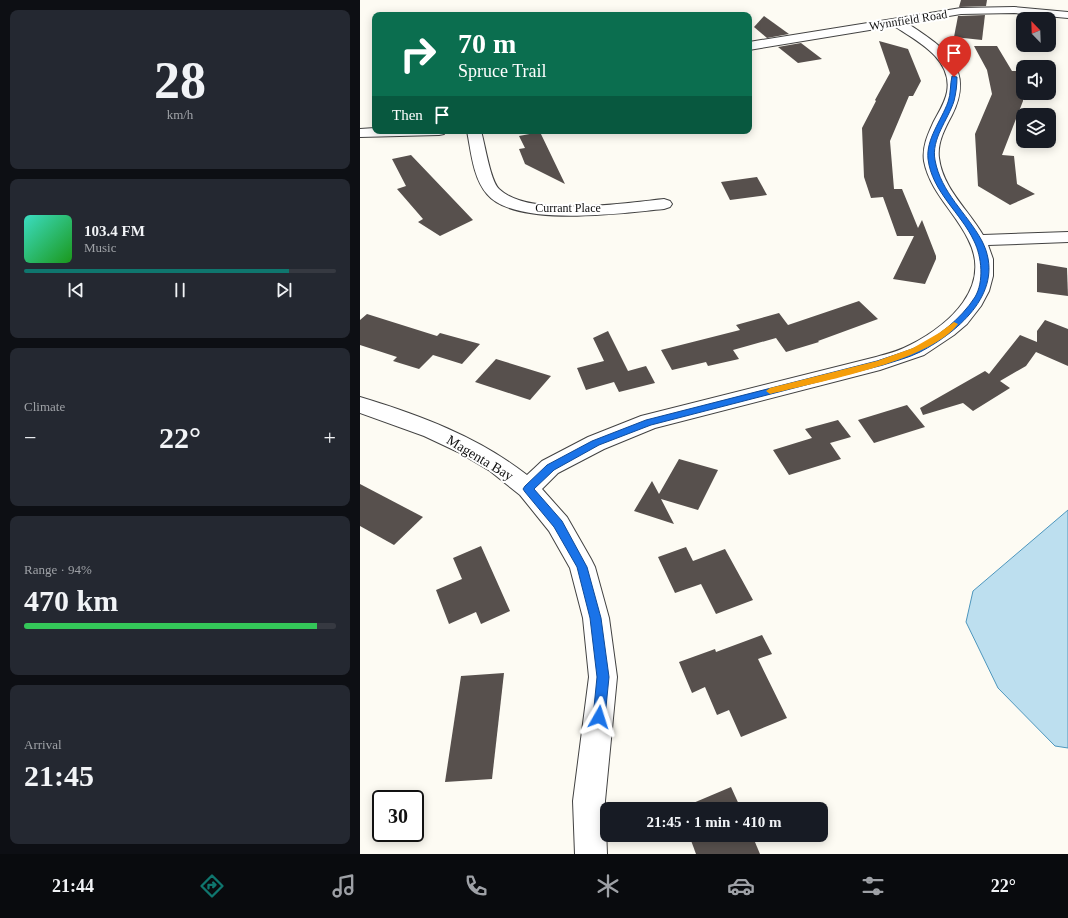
<!DOCTYPE html>
<meta charset="utf-8">
<style>
body{margin:0;font-family:Georgia,serif;background:#242831;color:#f1f3f6;height:100vh;display:flex;flex-direction:column;font-size:15px;white-space:nowrap}
*{box-sizing:border-box;margin:0}
p{font-size:13px;color:#9ea1a6}
.icon{flex:none;width:22px;height:22px;fill:none;stroke:currentColor;stroke-width:2;stroke-linecap:round;stroke-linejoin:round}
.map{position:relative;flex:1;overflow:hidden}
.sheet{display:flex;flex-direction:column;gap:10px;padding:10px;background:#0d0f14;width:360px}
.sheet>*{flex:none}
.guide{position:absolute;left:12px;top:12px;width:380px;height:122px;border-radius:8px;box-shadow:0 2px 10px #0003;background:#0b6e4f;color:#fff;overflow:hidden}
.needle{width:26px;rotate:337deg}
.buttons{position:absolute;left:656px;top:12px;display:grid;gap:8px}
.buttons a{display:grid;place-items:center;width:40px;height:40px;border-radius:8px;background:#171b24;box-shadow:0 2px 10px #0003;font-size:20px}
.speed{position:absolute;left:12px;top:790px;display:flex;gap:8px;font-size:20px;font-weight:700;text-align:center}
.speed>*{display:grid;place-content:center;width:52px;height:52px;border-radius:50%;background:#171b24;box-shadow:0 2px 10px #0003;line-height:1}
.speed .limit{border:2px solid #111;border-radius:6px;background:#fff;color:#111}
.pin{position:absolute;display:grid;place-items:center;width:34px;height:34px;color:#fff;margin:-41px -17px;border-radius:50% 50% 50% 0;rotate:-45deg;box-shadow:0 0 4px #0007}
.pin .icon{rotate:45deg}
.me{position:absolute;width:44px;margin:-22px;rotate:6deg;stroke-linejoin:round;filter:drop-shadow(0 0 3px #0008)}
.turn{display:flex;align-items:center;gap:14px;height:84px;padding:0 20px;font-size:18px}
.turn .icon{width:52px;height:52px;stroke-width:2.5}
.turn b{display:block;font-size:28px;line-height:34px}
.then{display:flex;align-items:center;height:38px;padding:0 20px;background:#0003;gap:8px;font-size:15px}
.big{font-size:30px;font-weight:700;line-height:1.1}
.sheet .card{flex:1;display:flex;flex-direction:column;justify-content:center;gap:6px;min-width:0;padding:0 14px;border-radius:8px;background:#242831}
.sheet .dial{align-items:center;gap:0}
.dial b{font-size:52px;line-height:1}
.song{display:flex;align-items:center;gap:12px}
.cover{width:48px;height:48px;border-radius:6px;background:linear-gradient(135deg,hsl(170 70% 55%),hsl(120 70% 35%))}
.played{height:4px;border-radius:2px;background:linear-gradient(90deg,#0f766e 85%,#363941 85%)}
.keys{display:flex;justify-content:space-around;direction:ltr}
.heat{display:flex;justify-content:space-between;align-items:center;font-size:22px;direction:ltr}
.charge{height:6px;border-radius:3px;background:linear-gradient(90deg,#34c759 94%,#363941 0)}
.trip{position:absolute;left:240px;top:802px;width:228px;height:40px;border-radius:8px;background:#171b24;box-shadow:0 2px 10px #0003;font-weight:700;line-height:40px;text-align:center}
.menu{display:flex;height:64px;justify-content:space-around;align-items:center;background:#090b0e;color:#9ea1a6}
.menu .icon{width:28px;height:28px}
.menu .current{color:#0f766e}
.menu b{font-size:18px;color:#f1f3f6}
main{display:flex;flex:1;min-height:0}
.map>svg:first-child{display:block}
.water{fill:#bddfef;stroke:#4d96bd}
.building{fill:#57504d}
.lines{fill:none;stroke-linecap:round;stroke-linejoin:round}
.minor-casing{stroke:#424242;stroke-width:2}
.minor{fill:#fff;fill-rule:evenodd}
.route{fill:#1a73e8;stroke:#114b97}
.slow{fill:#f59e0b}
.labels{text-anchor:middle;dominant-baseline:central;stroke-width:4;stroke-linejoin:round;paint-order:stroke}
.far-street-label{font-size:12px;fill:#0f0f0f;stroke:#fff}
.street-label{font-size:14px;fill:#0f0f0f;stroke:#fff}
</style>
<main>
<section class="sheet">
<div class="card dial"><b>28</b><p>km/h</p></div>
<div class="card">
<div class="song"><i class="cover"></i><div><b>103.4 FM</b><p>Music</p></div></div>
<div class="played"></div>
<div class="keys"><svg class="icon" aria-label="previous" viewBox="0 0 24 24"><path d="M18 5L8 12l10 7zM5 5v14"/></svg><svg class="icon" aria-label="pause" viewBox="0 0 24 24"><path d="M8 5v14M16 5v14"/></svg><svg class="icon" aria-label="next" viewBox="0 0 24 24"><path d="M6 5l10 7-10 7zM19 5v14"/></svg></div>
</div>
<div class="card"><p>Climate</p>
<div class="heat"><a>−</a><b class="big">22°</b><a>+</a></div>
</div>
<div class="card"><p>Range · 94%</p><b class="big">470 km</b><div class="charge"></div></div>
<div class="card"><p>Arrival</p><b class="big">21:45</b></div>
</section>
<div class="map">
<svg width="708" height="854" viewBox="0 0 708 854">
<rect width="100%" height="100%" fill="#fdfbf3"/>
<path class="water" d="M 708,510 L 708,748 L 695,746 L 638,688 L 606,622 L 613,591 Z"/>
<g class="building">
<path d="M 601,0 L 627,0 L 626,6 L 599,7 Z"/>
<path d="M 625,15 L 622,40 L 594,37 L 598,16 Z"/>
<path d="M 404,16 L 429,34 L 407,38 L 394,27 Z"/>
<path d="M 519,41 L 548,49 L 561,81 L 553,96 L 549,96 L 530,141 L 534,189 L 542,189 L 558,228 L 562,220 L 576,256 L 576,259 L 565,284 L 533,279 L 554,236 L 537,236 L 523,197 L 511,198 L 504,177 L 502,128 L 516,101 L 515,100 L 530,73 Z"/>
<path d="M 441,43 L 462,59 L 438,63 L 418,47 Z"/>
<path d="M 614,46 L 637,46 L 652,71 L 663,71 L 663,101 L 642,155 L 654,156 L 657,184 L 675,194 L 650,205 L 618,186 L 615,134 L 632,94 L 627,70 Z"/>
<path d="M 180,132 L 205,184 L 165,164 L 159,149 L 165,148 L 159,136 Z"/>
<path d="M 51,155 L 113,220 L 80,236 L 58,222 L 63,219 L 37,189 L 46,186 L 32,159 Z"/>
<path d="M 397,177 L 407,195 L 370,200 L 361,182 Z"/>
<path d="M 677,263 L 707,268 L 708,296 L 677,292 Z"/>
<path d="M 499,301 L 518,319 L 458,341 L 459,342 L 426,352 L 416,338 L 373,350 L 379,359 L 348,366 L 346,362 L 312,370 L 301,350 L 380,330 L 376,325 L 419,313 L 428,325 Z"/>
<path d="M 7,314 L 77,336 L 80,333 L 120,344 L 102,364 L 73,355 L 59,369 L 33,361 L 37,357 L 0,345 L 0,320 Z"/>
<path d="M 685,320 L 708,329 L 708,366 L 676,352 L 666,366 L 640,381 L 650,388 L 613,411 L 603,403 L 563,415 L 560,408 L 625,371 L 629,374 L 660,335 L 677,342 L 677,331 Z"/>
<path d="M 248,331 L 268,371 L 286,366 L 295,383 L 259,392 L 254,382 L 226,390 L 217,368 L 244,361 L 233,338 Z"/>
<path d="M 136,359 L 191,376 L 170,400 L 115,382 Z"/>
<path d="M 547,405 L 565,427 L 514,443 L 498,420 Z"/>
<path d="M 478,420 L 491,437 L 470,443 L 481,459 L 429,475 L 413,450 L 452,438 L 445,429 Z"/>
<path d="M 319,459 L 358,470 L 338,510 L 301,499 L 314,524 L 274,511 L 292,481 L 299,494 Z"/>
<path d="M 0,484 L 63,517 L 34,545 L 0,526 Z"/>
<path d="M 121,546 L 150,611 L 121,624 L 116,612 L 89,624 L 76,590 L 102,579 L 93,558 Z"/>
<path d="M 326,547 L 333,561 L 365,549 L 393,600 L 356,614 L 341,584 L 315,593 L 298,557 Z"/>
<path d="M 402,635 L 412,654 L 398,659 L 427,718 L 381,737 L 369,710 L 357,715 L 345,687 L 332,693 L 319,662 L 355,649 L 356,652 Z"/>
<path d="M 144,673 L 132,779 L 85,782 L 101,676 Z"/>
<path d="M 371,787 L 381,809 L 319,809 Z"/>
<path d="M 329,835 L 392,835 L 400,854 L 336,854 Z"/>
</g>
<g class="lines">
<defs>
<g id="minor">
<path d="M 654,7 L 708,12 L 708,18 L 654,13 L 601,14 L 547,23 C 583,47 616,67 592,115 C 585,128 577,143 579,158 C 583,189 608,209 623,235 L 708,232 L 708,242 L 628,245 L 633,259 L 633,276 L 629,291 L 621,306 L 607,324 L 594,335 L 564,355 L 520,370 L 295,428 L 244,449 L 198,473 L 182,489 L 207,517 L 231,559 L 235,567 L 249,618 L 257,677 L 245,801 L 247,854 L 215,854 L 213,801 L 229,677 L 223,618 L 210,568 L 189,531 L 160,495 L 130,471 L 98,452 L 64,436 L 0,413 L 0,397 C 60,415 118,437 167,475 L 182,461 L 228,437 L 281,416 L 516,357 C 527,354 539,351 550,345 C 589,325 633,287 608,239 C 595,212 570,192 564,161 C 562,147 568,134 573,123 C 578,113 585,103 587,92 C 593,59 557,41 534,26 L 389,50 L 389,42 L 601,8 Z"/>
<path d="M 15,128 L 15,131 L 86,131 L 84,134 L 79,135 L 0,137 L 0,129 Z"/>
<path d="M 107,131 L 121,131 C 125,144 130,180 139,189 C 169,218 265,203 304,199 L 310,201 L 312,204 L 310,207 L 304,209 C 263,213 155,228 127,194 C 113,178 111,151 107,131 Z"/>
</g>
</defs>
<use href="#minor" class="minor-casing"/>
<use href="#minor" class="minor"/>
</g>
<path class="route" d="M 592,76 L 597,77 C 597,85 596,93 594,101 C 588,120 571,139 575,160 C 581,193 607,213 622,241 C 647,290 600,331 560,352 C 548,358 535,361 523,365 L 291,425 L 239,445 L 194,470 L 174,489 L 202,521 L 227,567 L 241,618 L 249,677 L 245,717 L 243,721 L 239,723 L 234,721 L 233,717 L 237,677 L 230,618 L 217,567 L 194,527 L 165,492 L 163,489 L 165,486 L 187,465 L 232,441 L 286,420 L 517,361 C 529,357 541,353 552,349 C 576,339 601,319 615,297 C 624,282 622,257 614,241 C 601,213 572,192 568,159 C 566,139 581,121 588,102 C 591,94 590,84 592,76 Z"/>
<path class="slow" d="M 594,322 L 598,324 C 569,362 458,382 410,394 L 406,391 L 410,388 L 517,361 L 553,348 L 579,333 Z"/>
<g class="labels">
<g class="far-street-label">
<text transform="translate(548 20) rotate(-9)">Wynnfield Road</text>
<text x="208" y="208">Currant Place</text>
</g>
<g class="street-label">
<text transform="translate(120 458) rotate(31)">Magenta Bay</text>
</g>
</g>
</svg>
<div class="buttons">
<a><svg class="needle" viewBox="-14 -14 28 28"><path d="M0-13l5 13h-10z" fill="#e53935"/><path d="M0 13l5-13h-10z" fill="#9ea1a6"/></svg></a>
<a><svg class="icon" aria-label="sound" viewBox="0 0 24 24"><path d="M4 9h4l5-4v14l-5-4H4zM17 9q2 3 0 6"/></svg></a>
<a><svg class="icon" aria-label="layers" viewBox="0 0 24 24"><path d="M12 4l9 5-9 5-9-5zM3 14l9 5 9-5"/></svg></a>
</div>
<div class="speed"><div class="limit">30</div></div>
<div class="pin" style="left:594px;top:77px;background:#d93025"><svg class="icon" aria-label="arrive" viewBox="0 0 24 24"><path d="M6 21V4h12l-3 4 3 4H6"/></svg></div>
<svg class="me" style="left:239px;top:717px" viewBox="-20 -20 40 40"><path d="M0-17L14 15 0 8-14 15z" fill="#1a73e8" stroke="#fff" stroke-width="4"/></svg>
<div class="trip">21:45 · 1 min · 410 m</div>
<div class="guide">
<div class="turn"><svg class="icon" aria-label="right" viewBox="0 0 24 24"><path d="M7 20v-9h11M14 6l5 5-5 5"/></svg><div><b>70 m</b>Spruce Trail</div></div>
<div class="then">Then<svg class="icon" aria-label="arrive" viewBox="0 0 24 24"><path d="M6 21V4h12l-3 4 3 4H6"/></svg></div>
</div>
</div>
</main>
<nav class="menu">
<b>21:44</b>
<svg class="icon current" aria-label="directions" viewBox="0 0 24 24"><path d="M12 3l9 9-9 9-9-9zM9 14v-3h6M13 9l2 2-2 2"/></svg>
<svg class="icon" aria-label="music" viewBox="0 0 24 24"><path d="M9 18V5l10-2v13"/><circle cx="6" cy="18" r="3"/><circle cx="16" cy="16" r="3"/></svg>
<svg class="icon" aria-label="phone" viewBox="0 0 24 24"><path d="M5 4h4l2 5-3 2q2 4 5 5l2-3 5 2v4C11 20 4 13 5 4z"/></svg>
<svg class="icon" aria-label="climate" viewBox="0 0 24 24"><path d="M12 3v18M4 7l16 10M4 17L20 7"/></svg>
<svg class="icon" aria-label="car" viewBox="0 0 24 24"><path d="M5 17H2v-5l4-1 3-4h7l3 4 3 1v5h-3M9 17h6M6 11h13"/><circle cx="7" cy="17" r="2"/><circle cx="17" cy="17" r="2"/></svg>
<svg class="icon" aria-label="filters" viewBox="0 0 24 24"><path d="M4 7h16M4 17h16"/><circle cx="9" cy="7" r="2"/><circle cx="15" cy="17" r="2"/></svg>
<b>22°</b>
</nav>
